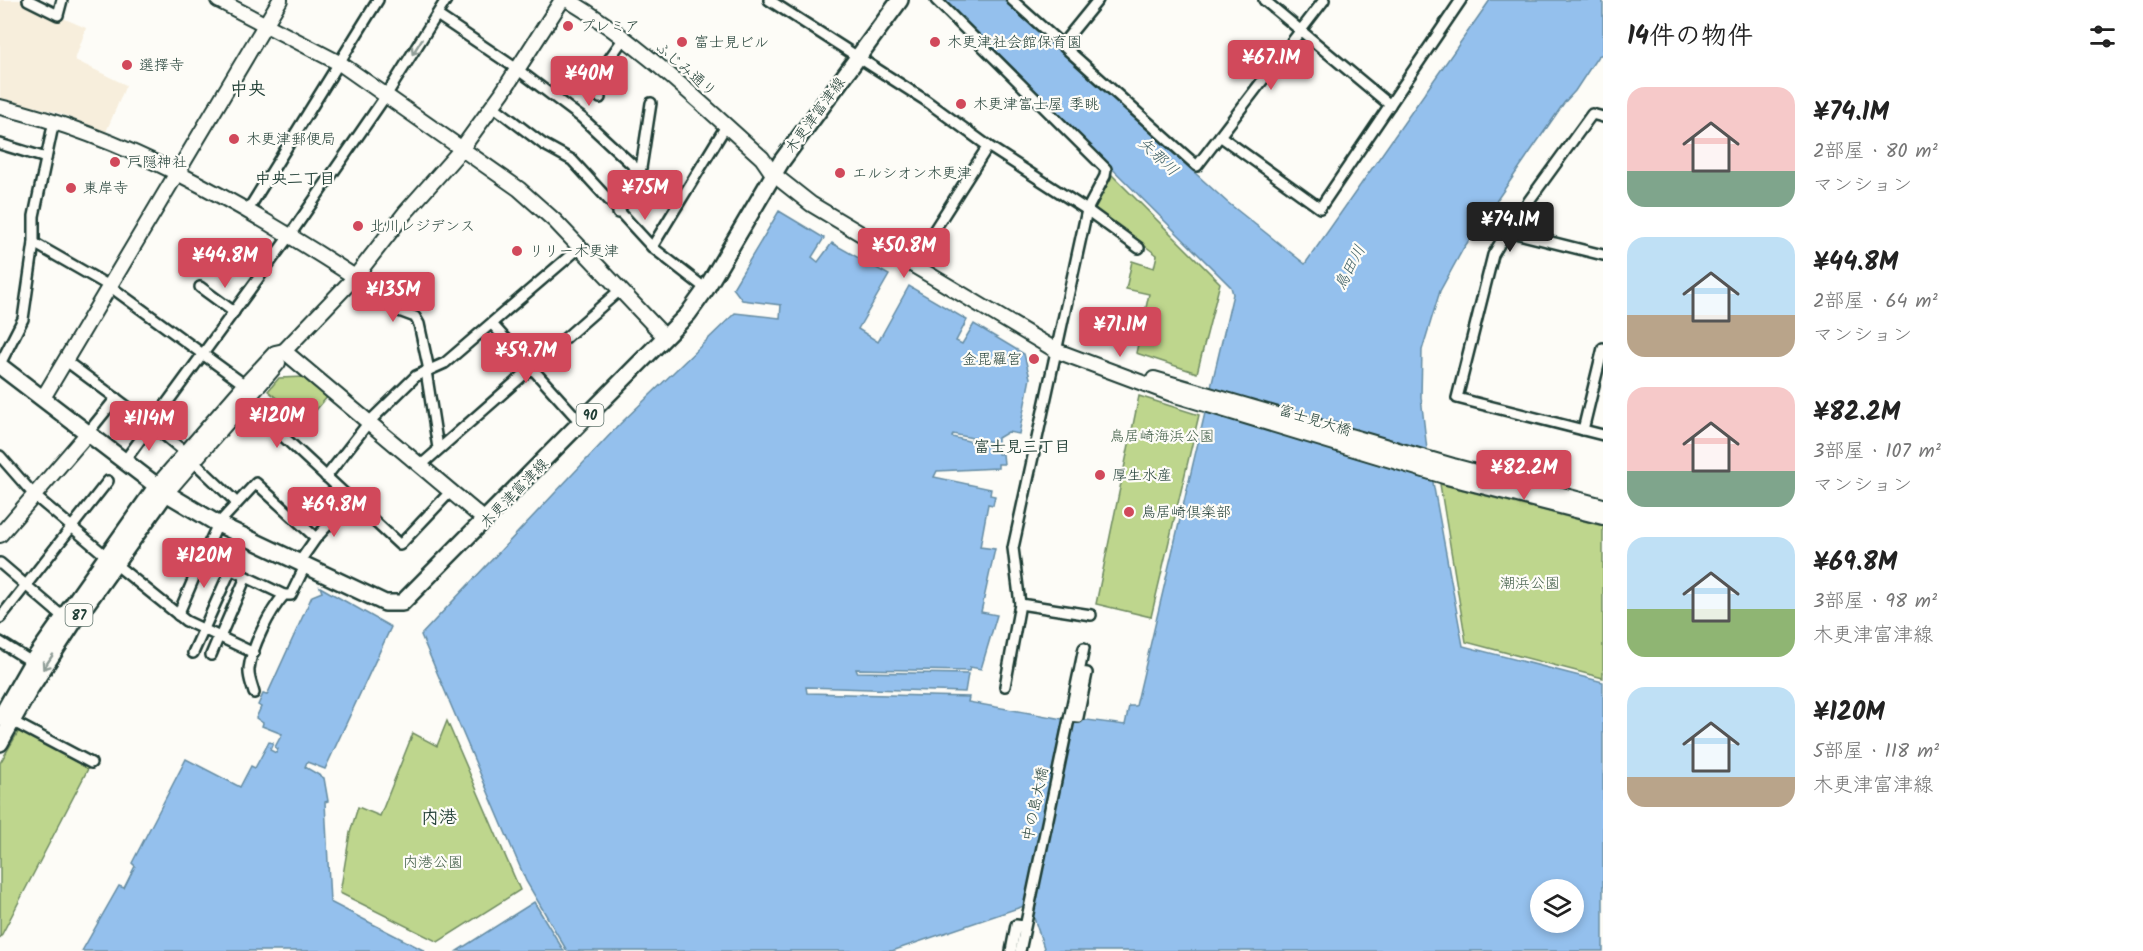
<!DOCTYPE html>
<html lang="ja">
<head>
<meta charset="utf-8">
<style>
	:root { --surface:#fff; --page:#f6f6f6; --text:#222; --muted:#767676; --accent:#d1495b }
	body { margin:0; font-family:Kalam,"Klee One",sans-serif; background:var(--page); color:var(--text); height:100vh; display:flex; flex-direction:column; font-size:22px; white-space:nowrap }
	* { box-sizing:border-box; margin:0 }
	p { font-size:20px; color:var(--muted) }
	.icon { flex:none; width:33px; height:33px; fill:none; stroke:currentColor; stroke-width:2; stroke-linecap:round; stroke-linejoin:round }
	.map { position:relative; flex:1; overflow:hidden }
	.sheet { display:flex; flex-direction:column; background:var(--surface); width:540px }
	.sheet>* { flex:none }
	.fabs { position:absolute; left:1530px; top:879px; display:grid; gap:12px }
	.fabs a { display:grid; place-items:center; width:54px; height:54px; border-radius:50%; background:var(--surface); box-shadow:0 3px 9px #0003; font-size:30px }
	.price { position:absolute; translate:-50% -51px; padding:0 14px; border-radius:6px; background:var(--accent); color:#fff; font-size:20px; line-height:39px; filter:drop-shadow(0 2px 3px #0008) }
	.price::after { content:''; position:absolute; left:50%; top:36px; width:18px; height:14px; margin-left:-9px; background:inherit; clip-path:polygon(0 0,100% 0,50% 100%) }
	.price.selected { background:#222; color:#fff }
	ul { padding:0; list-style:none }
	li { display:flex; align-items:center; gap:18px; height:150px; padding:0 24px }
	li span { display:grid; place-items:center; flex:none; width:168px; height:120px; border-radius:18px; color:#555 }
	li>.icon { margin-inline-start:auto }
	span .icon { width:72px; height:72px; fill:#fffc; stroke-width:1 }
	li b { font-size:26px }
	h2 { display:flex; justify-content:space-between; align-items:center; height:72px; padding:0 24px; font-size:26px }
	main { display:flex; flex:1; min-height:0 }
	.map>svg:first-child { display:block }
	.built { fill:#f7eedc }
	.green { fill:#bed68d; stroke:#6e8a60; stroke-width:1.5 }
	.water { fill:#94c0ed; stroke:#658ca3; stroke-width:1.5; fill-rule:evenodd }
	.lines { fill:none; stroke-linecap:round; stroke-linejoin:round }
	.street-casing { stroke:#1f3d34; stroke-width:14 }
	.secondary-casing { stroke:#1f3d34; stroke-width:18 }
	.primary-casing { stroke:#1f3d34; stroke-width:20 }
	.street { stroke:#fdfcf7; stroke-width:9 }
	.secondary { stroke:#fdfcf7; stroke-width:14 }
	.primary { stroke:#fdfcf7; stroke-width:15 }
	.oneway { stroke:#8e9c96 }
	.poi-dot { fill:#d1495b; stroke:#fdfcf7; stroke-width:2 }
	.labels { text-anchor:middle; stroke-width:4.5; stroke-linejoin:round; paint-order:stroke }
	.shield { fill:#fdfcf7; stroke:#62766e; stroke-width:1.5 }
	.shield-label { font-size:14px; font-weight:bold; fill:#1f3d34 }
	.poi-label { font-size:15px; fill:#1f3d34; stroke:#fdfcf7; text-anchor:start }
	.street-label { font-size:15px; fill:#1f3d34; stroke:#fdfcf7 }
	.park-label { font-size:15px; fill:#3f5c46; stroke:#fdfcf7 }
	.water-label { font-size:16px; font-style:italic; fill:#3c5e62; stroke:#fdfcf7 }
	.neighbourhood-label { font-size:16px; font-weight:bold; fill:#1f3d34; stroke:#fdfcf7 }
	.quarter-label { font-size:18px; font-weight:bold; fill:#1f3d34; stroke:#fdfcf7 }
</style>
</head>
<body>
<main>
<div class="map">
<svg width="1603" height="951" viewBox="0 0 1603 951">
	<rect width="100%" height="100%" fill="#fdfcf7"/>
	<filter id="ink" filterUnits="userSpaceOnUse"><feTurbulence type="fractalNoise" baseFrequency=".0167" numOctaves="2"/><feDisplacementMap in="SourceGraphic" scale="12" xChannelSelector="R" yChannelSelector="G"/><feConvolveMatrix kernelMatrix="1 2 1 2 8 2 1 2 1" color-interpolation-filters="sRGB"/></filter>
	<g filter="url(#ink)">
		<polygon class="built" points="0,0 21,0 86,28 75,60 126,85 106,132 56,112 0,98"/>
		<g class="green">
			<polygon points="1112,175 1220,283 1197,373 1136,353 1149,294 1126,289 1132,261 1154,268 1157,255 1094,208"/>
			<polygon points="305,377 328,396 306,422 268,391 279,378"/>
			<polygon points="1139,396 1199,415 1151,617 1096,604"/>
			<polygon points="1440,484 1603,526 1603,678 1466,642"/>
			<polygon points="447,721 520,890 438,942 340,893 350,833 358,807 380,816 413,733 437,746"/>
			<polygon points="21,727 91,763 0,938 0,763"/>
		</g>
		<g class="water">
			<path d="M 943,0 L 1004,0 L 1227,202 L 1305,264 L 1490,0 L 1603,0 L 1603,54 L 1598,56 L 1575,91 L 1564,103 L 1463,249 L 1440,291 L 1422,350 L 1421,397 L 1427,450 L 1463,646 L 1603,682 L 1603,951 L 1045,951 L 1031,909 L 1072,718 L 1125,725 L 1129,706 L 1136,706 L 1233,294 L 1231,287 ZM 1540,890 L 1574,890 L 1574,922 L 1540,922 Z"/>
			<polygon points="779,211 824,238 812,257 818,262 832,243 889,275 858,329 878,342 909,286 967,320 956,341 962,344 974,324 1024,354 1030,378 1019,434 1008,432 998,438 998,443 953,434 952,437 997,448 998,454 1003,454 1004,464 998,464 998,468 937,471 934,477 991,489 990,495 995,496 993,505 988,504 980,547 995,549 981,612 997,615 981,669 970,667 969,671 856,669 857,672 968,674 965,692 806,687 807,693 969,697 968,702 1063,719 1024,906 892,951 567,951 526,881 421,635 620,424 735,313 780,318 781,305 742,300 733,288"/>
			<polygon points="320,587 391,627 325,769 307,762 305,767 324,778 328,801 325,802 330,902 425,951 82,951 119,886 124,888 135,866 132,863 186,759 240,787 251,766 255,768 269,742 273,743 270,750 276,753 278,749 275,747 282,734 262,726 263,723 256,718 261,707 258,705 263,694 267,695 312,596 322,592"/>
			<polygon points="534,902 564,951 457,951"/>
		</g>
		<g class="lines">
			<defs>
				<g id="street">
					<polyline points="28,0 58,15 62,0"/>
					<polyline points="769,0 925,100 988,146 1087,210 1139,248"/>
					<polyline points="936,0 1106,169 1105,176 1087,210 1013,548 1020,604 1005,686"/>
					<polyline points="1012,0 1197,166 1324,0"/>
					<polyline points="1264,0 1390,105"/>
					<polyline points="437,15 517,69 582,118 639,171"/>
					<polyline points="1063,43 1098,0"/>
					<polyline points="600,98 595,79 624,38"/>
					<polyline points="493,106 543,144 572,160 652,247 706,289"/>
					<polyline points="1603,117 1592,114 1507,231 1493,255 1457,398 1603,435"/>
					<polyline points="1220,136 1320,208 1461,0"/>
					<polyline points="0,144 46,158"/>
					<polyline points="248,210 378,0"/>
					<polyline points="618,213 641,168 651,103"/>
					<polyline points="1507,231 1603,255"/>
					<polyline points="34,243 111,287 245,385"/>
					<polyline points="652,247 726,126"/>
					<polyline points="912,265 988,146"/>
					<polyline points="358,273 399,311 415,317 419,324 429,370"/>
					<polyline points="200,287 234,312"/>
					<polyline points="492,324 582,424"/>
					<polyline points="66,361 152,425 186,453"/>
					<polyline points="0,364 23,319 34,243 34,216 54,121"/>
					<polyline points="426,371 438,448"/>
					<polyline points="245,401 400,545 451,491"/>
					<polyline points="1583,430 1603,348"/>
					<polyline points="87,434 116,398"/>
					<polyline points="0,456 35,496 106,556"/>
					<polyline points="193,461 237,503"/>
					<polyline points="123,463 290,235 387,94 446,0"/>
					<polyline points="420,466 620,290"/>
					<polyline points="326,477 369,422 416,376 445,363 579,248"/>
					<polyline points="300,561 316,538 350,501"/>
					<polyline points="0,563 63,617"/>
					<polyline points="114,563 186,621 254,653"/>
					<polyline points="284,595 207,558 205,552 218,524 256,483 316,538"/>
					<polyline points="1020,604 1091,615"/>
					<polyline points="178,615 205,552"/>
					<polyline points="0,618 108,481"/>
					<polyline points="220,637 246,577"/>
					<polyline points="0,642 32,662"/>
					<polyline points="193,653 231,569"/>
					<polyline points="211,655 219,636"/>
					<path d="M 254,693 C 252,685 248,677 249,669 C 251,648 270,611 284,595 L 291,595 L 306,564"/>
					<polyline points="8,719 91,763"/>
					<polyline points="1011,951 1016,925 1024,926 1023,930"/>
					<polyline points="1020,951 1079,672 1087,673 1078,717 1070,716 1084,648"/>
				</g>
				<g id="secondary">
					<polyline points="218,0 341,64 519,189 555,221 665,337"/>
					<path d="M 568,0 C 640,43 699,102 762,158 L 773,174 L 811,204 L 1057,351 L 1172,394 L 1447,477 L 1603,517"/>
					<path d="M 0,107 C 126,136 247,207 355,277"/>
					<polyline points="1154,379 1453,466 1603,506"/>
					<polyline points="43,398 280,0"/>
					<polyline points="156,487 245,385 275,353 284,351"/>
					<polyline points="166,493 278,363"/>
					<polyline points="486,521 284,351 355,277 405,213 460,151 502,93 562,0"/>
					<polyline points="0,535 87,434"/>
				</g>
				<g id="primary">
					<polyline points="0,366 166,493 218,524 385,603 402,603 688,314 706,289 781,162 900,0"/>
					<polyline points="0,718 32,662 156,487"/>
					<polyline points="0,743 30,689 73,623 166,493"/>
				</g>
			</defs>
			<use href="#street" class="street-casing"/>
			<use href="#secondary" class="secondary-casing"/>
			<use href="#primary" class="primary-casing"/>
			<use href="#street" class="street"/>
			<use href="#secondary" class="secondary"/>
			<use href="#primary" class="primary"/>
		</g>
		<defs><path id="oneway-shaft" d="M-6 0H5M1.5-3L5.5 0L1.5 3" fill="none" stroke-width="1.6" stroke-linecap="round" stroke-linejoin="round" transform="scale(1.5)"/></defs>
		<g class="oneway">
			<use href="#oneway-shaft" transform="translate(417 47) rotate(122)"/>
			<use href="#oneway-shaft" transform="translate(48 662) rotate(124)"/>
		</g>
	</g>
	<g class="poi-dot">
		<circle cx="568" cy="26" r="6"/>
		<circle cx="682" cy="42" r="6"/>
		<circle cx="935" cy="42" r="6"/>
		<circle cx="127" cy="65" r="6"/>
		<circle cx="961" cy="104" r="6"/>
		<circle cx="234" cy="139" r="6"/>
		<circle cx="115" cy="162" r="6"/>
		<circle cx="840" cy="173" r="6"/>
		<circle cx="71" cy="188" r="6"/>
		<circle cx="358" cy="226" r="6"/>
		<circle cx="517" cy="251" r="6"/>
		<circle cx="1034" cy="359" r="6"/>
		<circle cx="1100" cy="475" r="6"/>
		<circle cx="1129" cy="512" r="6"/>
	</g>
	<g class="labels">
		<g class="shield">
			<rect x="576.5" y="404" width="27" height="22" rx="4.5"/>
			<rect x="65.5" y="604" width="27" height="22" rx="4.5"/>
		</g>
		<g class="shield-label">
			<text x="590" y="420">90</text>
			<text x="79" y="620">87</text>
		</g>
		<g class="poi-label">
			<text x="580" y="31">プレミア</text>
			<text x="694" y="47">富士見ビル</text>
			<text x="947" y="47">木更津社会館保育園</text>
			<text x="139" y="70">選擇寺</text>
			<text x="973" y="109">木更津富士屋 季眺</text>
			<text x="246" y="144">木更津郵便局</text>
			<text x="127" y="167">戸隠神社</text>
			<text x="852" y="178">エルシオン木更津</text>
			<text x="83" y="193">東岸寺</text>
			<text x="370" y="231">北川レジデンス</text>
			<text x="529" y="256">リリー木更津</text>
			<text x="1022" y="364" text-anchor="end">金毘羅宮</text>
			<text x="1112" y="480">厚生水産</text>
			<text x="1141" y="517">鳥居崎倶楽部</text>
		</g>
		<g class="street-label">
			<text transform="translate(686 69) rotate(41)" y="5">ふじみ通り</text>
			<text transform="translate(815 115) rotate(-54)" y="5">木更津富津線</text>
			<text transform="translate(1315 420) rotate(17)" y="5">富士見大橋</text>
			<text transform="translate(514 493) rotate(-46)" y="5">木更津富津線</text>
			<text transform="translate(1035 804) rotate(-78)" y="5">中の島大橋</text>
		</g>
		<g class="park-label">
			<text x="1162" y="441">鳥居崎海浜公園</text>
			<text x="1530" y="588">潮浜公園</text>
			<text x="433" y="867">内港公園</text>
		</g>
		<g class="water-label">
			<text transform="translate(1159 156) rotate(43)" y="6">矢那川</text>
			<text transform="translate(1349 267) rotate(-62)" y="6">鳥田川</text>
		</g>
		<g class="neighbourhood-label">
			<text x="295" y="184">中央二丁目</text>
			<text x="1022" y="452">富士見三丁目</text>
		</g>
		<g class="quarter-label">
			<text x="248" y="95">中央</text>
			<text x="439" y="823">内港</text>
		</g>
	</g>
</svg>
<div class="fabs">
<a><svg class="icon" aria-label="layers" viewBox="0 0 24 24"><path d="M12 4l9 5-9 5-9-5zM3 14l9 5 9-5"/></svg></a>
</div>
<b class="price" style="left:1271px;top:91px">¥67.1M</b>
<b class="price" style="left:589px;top:107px">¥40M</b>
<b class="price" style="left:645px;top:221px">¥75M</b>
<b class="price selected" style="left:1510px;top:253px">¥74.1M</b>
<b class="price" style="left:904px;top:279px">¥50.8M</b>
<b class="price" style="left:225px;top:289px">¥44.8M</b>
<b class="price" style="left:393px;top:323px">¥135M</b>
<b class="price" style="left:1120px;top:358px">¥71.1M</b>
<b class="price" style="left:526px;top:384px">¥59.7M</b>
<b class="price" style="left:277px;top:449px">¥120M</b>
<b class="price" style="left:149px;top:452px">¥114M</b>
<b class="price" style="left:1524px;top:501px">¥82.2M</b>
<b class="price" style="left:334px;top:538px">¥69.8M</b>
<b class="price" style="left:204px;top:589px">¥120M</b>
</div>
<section class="sheet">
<h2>14件の物件<svg class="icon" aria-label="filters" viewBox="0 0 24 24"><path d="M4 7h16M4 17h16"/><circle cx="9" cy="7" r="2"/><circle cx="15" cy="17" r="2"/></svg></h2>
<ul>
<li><span style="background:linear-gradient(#f6c9c9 70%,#7fa58c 0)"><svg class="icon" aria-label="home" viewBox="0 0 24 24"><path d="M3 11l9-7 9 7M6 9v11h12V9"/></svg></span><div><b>¥74.1M</b><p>2部屋 · 80 m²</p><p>マンション</p></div></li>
<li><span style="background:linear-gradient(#bfe0f5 65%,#b9a48a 0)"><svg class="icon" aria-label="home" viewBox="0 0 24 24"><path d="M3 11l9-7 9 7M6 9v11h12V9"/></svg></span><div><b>¥44.8M</b><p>2部屋 · 64 m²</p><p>マンション</p></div></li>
<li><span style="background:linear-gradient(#f6c9c9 70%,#7fa58c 0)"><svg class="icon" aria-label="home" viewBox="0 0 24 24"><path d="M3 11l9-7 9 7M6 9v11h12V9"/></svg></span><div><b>¥82.2M</b><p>3部屋 · 107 m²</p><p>マンション</p></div></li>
<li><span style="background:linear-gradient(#bfe0f5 60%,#8fb573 0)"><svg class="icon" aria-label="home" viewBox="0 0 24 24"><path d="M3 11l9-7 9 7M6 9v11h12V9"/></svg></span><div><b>¥69.8M</b><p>3部屋 · 98 m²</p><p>木更津富津線</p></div></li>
<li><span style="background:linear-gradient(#bfe0f5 75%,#b9a48a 0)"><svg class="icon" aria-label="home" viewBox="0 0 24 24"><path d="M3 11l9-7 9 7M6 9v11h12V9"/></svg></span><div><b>¥120M</b><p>5部屋 · 118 m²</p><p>木更津富津線</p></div></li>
</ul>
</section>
</main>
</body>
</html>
